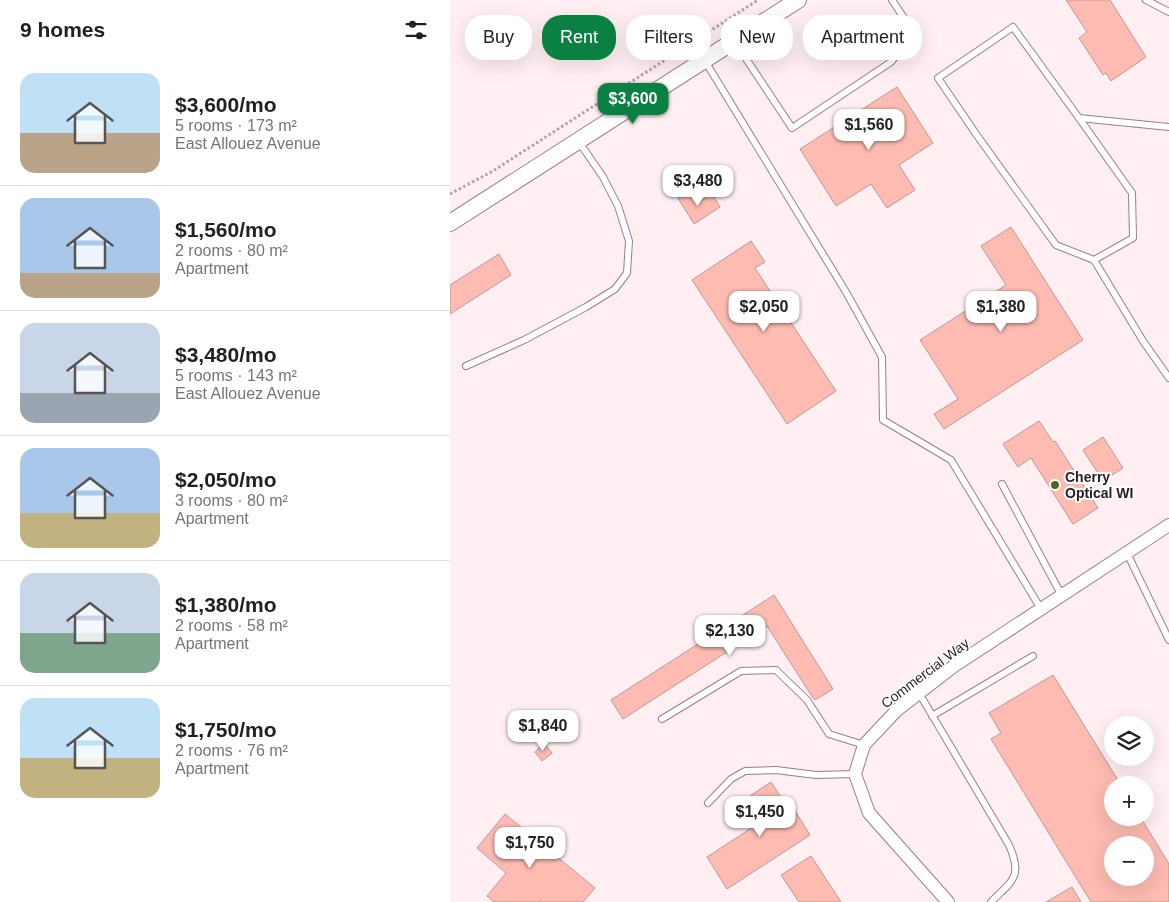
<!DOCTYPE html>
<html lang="en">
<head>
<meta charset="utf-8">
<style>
	:root { --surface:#fff; --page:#f6f6f6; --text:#202124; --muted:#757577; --line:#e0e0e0; --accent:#0b8043 }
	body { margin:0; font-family:Arial,sans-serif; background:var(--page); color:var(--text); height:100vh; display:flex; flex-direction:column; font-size:19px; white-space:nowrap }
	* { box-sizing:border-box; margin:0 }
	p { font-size:16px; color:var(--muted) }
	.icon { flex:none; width:28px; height:28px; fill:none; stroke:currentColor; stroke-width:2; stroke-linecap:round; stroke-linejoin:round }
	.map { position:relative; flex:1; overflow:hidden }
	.drawer { display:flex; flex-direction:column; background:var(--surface); width:450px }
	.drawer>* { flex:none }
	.guide { position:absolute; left:15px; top:15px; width:475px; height:45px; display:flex; gap:10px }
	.buttons { position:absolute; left:654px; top:716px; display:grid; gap:10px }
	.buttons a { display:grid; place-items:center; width:50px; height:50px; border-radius:50%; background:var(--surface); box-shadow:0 5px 20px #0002; font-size:25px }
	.price { position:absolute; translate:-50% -42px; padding:0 11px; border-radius:10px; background:#fff; color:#222; font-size:16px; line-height:32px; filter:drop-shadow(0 1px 2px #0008) }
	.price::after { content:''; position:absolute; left:50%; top:30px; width:15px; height:11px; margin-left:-8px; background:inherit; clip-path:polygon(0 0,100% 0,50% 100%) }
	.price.active { background:var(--accent); color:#fff }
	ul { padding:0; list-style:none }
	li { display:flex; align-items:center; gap:15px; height:125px; padding:0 20px }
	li+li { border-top:1px solid var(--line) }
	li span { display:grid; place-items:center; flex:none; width:140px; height:100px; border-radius:15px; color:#555 }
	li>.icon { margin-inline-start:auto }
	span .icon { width:60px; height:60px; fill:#fffc; stroke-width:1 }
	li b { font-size:21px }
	h2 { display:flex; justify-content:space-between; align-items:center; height:60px; padding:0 20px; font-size:21px }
	.tag { padding:0 18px; border-radius:20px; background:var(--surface); box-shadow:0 5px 20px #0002; font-size:18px; line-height:45px }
	.tag.active { background:var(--accent); color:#fff }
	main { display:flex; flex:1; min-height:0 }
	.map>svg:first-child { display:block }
	.building { fill:#fdbbb1; stroke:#bc9993; fill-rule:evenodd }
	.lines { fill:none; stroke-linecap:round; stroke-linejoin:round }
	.service-casing { stroke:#9e7c83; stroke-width:8 }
	.minor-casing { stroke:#9e7c83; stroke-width:14 }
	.tertiary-casing { stroke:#9e7c83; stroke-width:18 }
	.path { stroke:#b2a3a6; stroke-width:3; stroke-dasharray:2.5 2.5; stroke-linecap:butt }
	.service { stroke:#fff; stroke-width:6 }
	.minor { stroke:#fff; stroke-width:12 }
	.tertiary { stroke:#fff; stroke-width:16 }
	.poi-dot { fill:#526817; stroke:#fff; stroke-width:2 }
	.labels { text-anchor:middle; stroke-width:4; stroke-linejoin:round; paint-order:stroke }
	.poi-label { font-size:14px; font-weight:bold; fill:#291c1f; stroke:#fff; text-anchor:start }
	.street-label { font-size:14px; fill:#291c1f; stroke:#fff }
</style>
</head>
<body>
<main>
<section class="drawer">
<h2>9 homes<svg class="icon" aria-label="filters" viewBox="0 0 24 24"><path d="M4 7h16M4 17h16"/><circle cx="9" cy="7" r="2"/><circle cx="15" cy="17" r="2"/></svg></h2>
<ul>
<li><span style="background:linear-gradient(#bfe0f5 60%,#b9a48a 0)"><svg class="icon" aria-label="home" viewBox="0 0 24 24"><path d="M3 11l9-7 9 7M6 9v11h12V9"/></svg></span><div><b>$3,600/mo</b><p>5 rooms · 173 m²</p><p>East Allouez Avenue</p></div></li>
<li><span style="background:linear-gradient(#a9c7e8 75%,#b9a48a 0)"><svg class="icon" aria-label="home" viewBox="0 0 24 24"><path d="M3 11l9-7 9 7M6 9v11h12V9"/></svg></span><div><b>$1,560/mo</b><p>2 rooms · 80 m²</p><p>Apartment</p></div></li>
<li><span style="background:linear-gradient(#c9d6e8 70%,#9aa5b1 0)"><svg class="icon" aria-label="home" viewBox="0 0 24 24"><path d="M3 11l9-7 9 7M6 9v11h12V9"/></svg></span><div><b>$3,480/mo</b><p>5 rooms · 143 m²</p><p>East Allouez Avenue</p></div></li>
<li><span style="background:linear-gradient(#a9c7e8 65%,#c2b280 0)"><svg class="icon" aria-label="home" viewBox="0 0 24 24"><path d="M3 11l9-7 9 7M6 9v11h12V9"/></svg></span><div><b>$2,050/mo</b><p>3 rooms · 80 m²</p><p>Apartment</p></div></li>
<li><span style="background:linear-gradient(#c9d6e8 60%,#7fa58c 0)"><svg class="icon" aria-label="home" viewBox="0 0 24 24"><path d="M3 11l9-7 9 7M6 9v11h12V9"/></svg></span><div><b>$1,380/mo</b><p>2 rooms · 58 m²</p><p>Apartment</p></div></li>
<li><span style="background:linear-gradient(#bfe0f5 60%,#c2b280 0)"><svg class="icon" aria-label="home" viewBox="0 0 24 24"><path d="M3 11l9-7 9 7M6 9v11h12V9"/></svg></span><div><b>$1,750/mo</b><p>2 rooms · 76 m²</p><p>Apartment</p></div></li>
</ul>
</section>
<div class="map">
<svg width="719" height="902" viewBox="0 0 719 902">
	<rect width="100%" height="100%" fill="#ffeff2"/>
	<g class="building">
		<polygon points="616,0 660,0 696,57 661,81 656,73 653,75 629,38 637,32"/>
		<polygon points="447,87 483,143 449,165 465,190 437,208 421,184 386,206 350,149"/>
		<polygon points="239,191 247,203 262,194 270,207 244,224 228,198"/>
		<polygon points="561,227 633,340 494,429 484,414 508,399 470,340 556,285 531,246"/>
		<polygon points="301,241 315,262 305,268 386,391 337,424 242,280"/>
		<polygon points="49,254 61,275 0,314 0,285"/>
		<polygon points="589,421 603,442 605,441 648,508 623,524 581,458 568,467 553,444"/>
		<polygon points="653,437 673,468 653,481 633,450"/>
		<polygon points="324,595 383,689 365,700 363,698 317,626 173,719 161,700"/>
		<path d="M 603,675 L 671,785 L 662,785 L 662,818 L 691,818 L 719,864 L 719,902 L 641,902 L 541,739 L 551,733 L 539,713 ZM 662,845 L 695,845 L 695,878 L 662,878 Z"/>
		<polygon points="94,743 102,753 92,761 85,752"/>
		<polygon points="321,782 336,805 340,803 360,835 277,889 257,857 309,823 294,800"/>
		<polygon points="55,814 145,888 133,902 93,902 91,900 90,902 44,902 37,896 56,873 27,848"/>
		<polygon points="361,856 367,865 391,902 349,902 331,875"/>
		<polygon points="622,887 631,902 596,902"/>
	</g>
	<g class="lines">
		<defs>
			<g id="service">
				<polyline points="696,0 719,12"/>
				<polyline points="285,42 342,128 441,62 464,33 442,0"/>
				<polyline points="255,61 396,292 432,357 433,420 501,460 591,609"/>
				<polyline points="629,118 682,193 683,238 644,260"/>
				<polyline points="719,127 629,118 563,27 488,78 526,134 606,245 644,260 693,341 719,378"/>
				<polyline points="16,366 74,340 136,307 165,289 177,273 179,241 168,206 153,177 129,142"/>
				<polyline points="552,484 612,596"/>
				<polyline points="677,553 719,640"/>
				<path d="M 469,693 L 559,845 C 573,877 563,880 541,902"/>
				<polyline points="482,716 583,656"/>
				<polyline points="212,719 291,671 326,670 357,700 379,734 414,745"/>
				<polyline points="258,803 281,779 295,771 326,770 366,775 405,774"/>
			</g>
			<polyline id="minor" points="498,902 419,813 405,774 414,745 447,710 504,666 719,525"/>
			<polyline id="tertiary" points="0,223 348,0"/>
		</defs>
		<use href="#service" class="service-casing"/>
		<use href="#minor" class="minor-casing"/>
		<use href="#tertiary" class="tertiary-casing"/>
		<polyline class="path" points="0,194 43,171 308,0"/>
		<use href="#service" class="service"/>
		<use href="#minor" class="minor"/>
		<use href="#tertiary" class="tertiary"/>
	</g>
	<circle class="poi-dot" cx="605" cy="485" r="5"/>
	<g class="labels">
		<g class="poi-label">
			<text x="615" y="482">Cherry<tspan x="615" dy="16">Optical WI</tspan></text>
		</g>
		<g class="street-label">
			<text transform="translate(475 673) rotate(-37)" y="5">Commercial Way</text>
		</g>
	</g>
</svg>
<div class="buttons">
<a><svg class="icon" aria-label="layers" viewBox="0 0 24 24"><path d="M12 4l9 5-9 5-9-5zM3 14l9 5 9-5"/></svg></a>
<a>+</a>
<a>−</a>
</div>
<b class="price active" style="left:183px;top:125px">$3,600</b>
<b class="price" style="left:419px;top:151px">$1,560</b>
<b class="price" style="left:248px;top:207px">$3,480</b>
<b class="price" style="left:314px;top:333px">$2,050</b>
<b class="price" style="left:551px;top:333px">$1,380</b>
<b class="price" style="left:280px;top:657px">$2,130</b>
<b class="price" style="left:93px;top:752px">$1,840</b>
<b class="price" style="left:310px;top:838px">$1,450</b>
<b class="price" style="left:80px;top:869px">$1,750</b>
<div class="guide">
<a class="tag">Buy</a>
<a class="tag active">Rent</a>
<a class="tag">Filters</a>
<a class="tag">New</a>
<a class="tag">Apartment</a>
</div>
</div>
</main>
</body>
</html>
